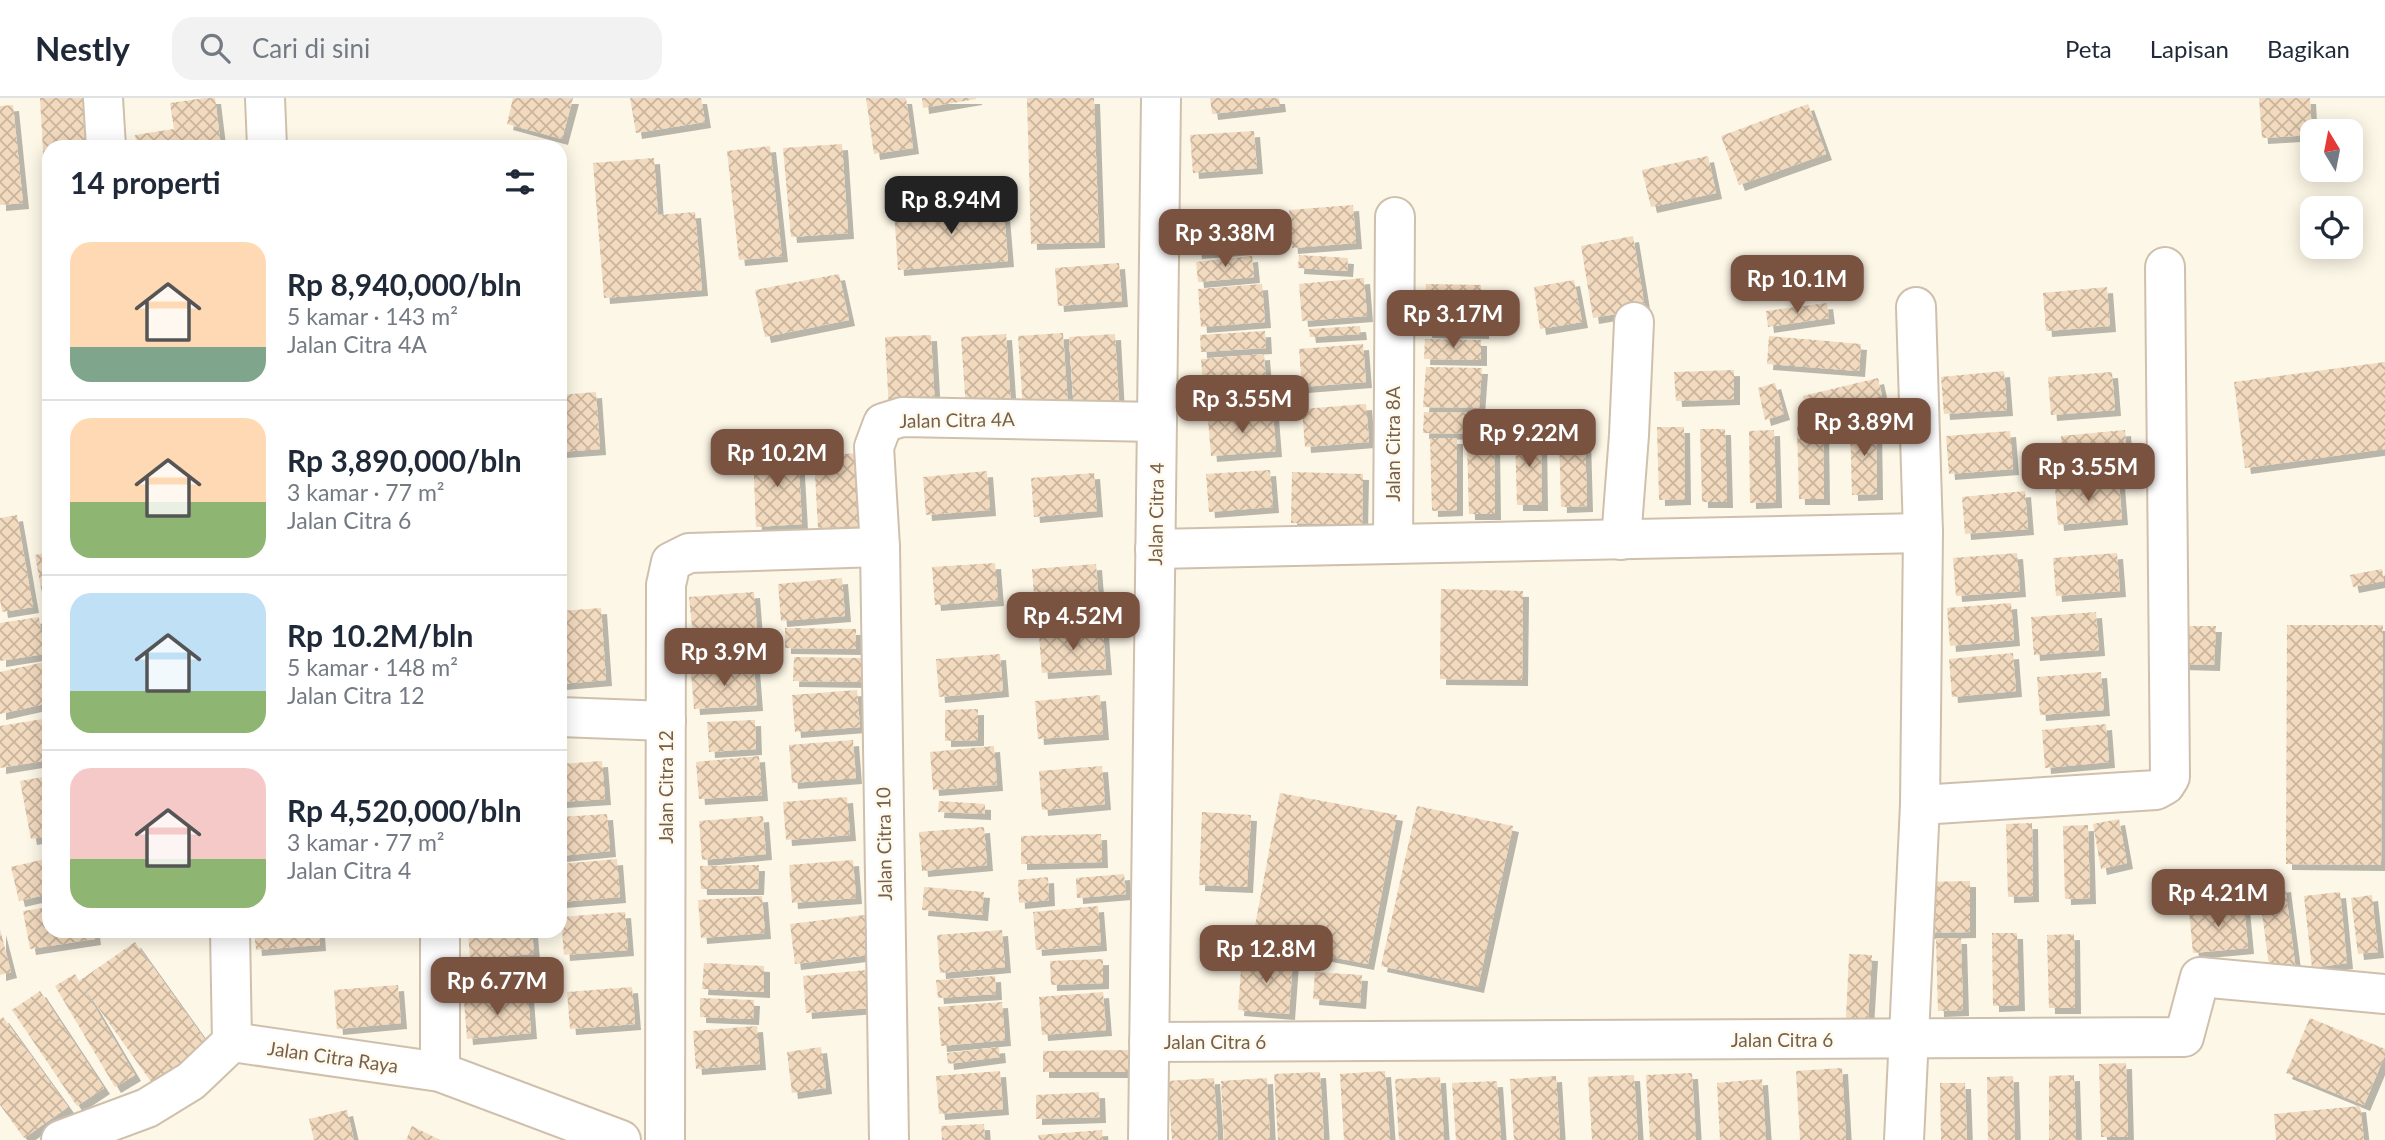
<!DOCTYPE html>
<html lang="id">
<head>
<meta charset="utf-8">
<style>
	:root { --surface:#fff; --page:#f2f2f3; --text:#1f2937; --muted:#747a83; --line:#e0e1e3; --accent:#795240 }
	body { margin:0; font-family:Lato,sans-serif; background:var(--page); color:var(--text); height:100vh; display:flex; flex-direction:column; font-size:26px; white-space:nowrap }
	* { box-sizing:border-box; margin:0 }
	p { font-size:23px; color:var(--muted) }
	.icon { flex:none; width:38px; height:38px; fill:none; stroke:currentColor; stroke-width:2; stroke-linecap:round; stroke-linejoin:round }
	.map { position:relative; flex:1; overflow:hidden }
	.drawer { position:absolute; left:42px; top:42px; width:525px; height:798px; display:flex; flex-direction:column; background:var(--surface); border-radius:21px; box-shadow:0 4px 18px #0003 }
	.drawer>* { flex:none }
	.needle { width:46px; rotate:350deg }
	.buttons { position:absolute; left:2300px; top:21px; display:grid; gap:14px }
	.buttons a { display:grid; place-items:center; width:63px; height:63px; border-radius:14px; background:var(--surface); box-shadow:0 4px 18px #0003; font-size:35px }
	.price { position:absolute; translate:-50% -60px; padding:0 16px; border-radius:14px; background:var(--accent); color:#fff; font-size:23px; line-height:46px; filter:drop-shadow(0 2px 4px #0008) }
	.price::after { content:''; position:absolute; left:50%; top:42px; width:21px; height:16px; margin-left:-10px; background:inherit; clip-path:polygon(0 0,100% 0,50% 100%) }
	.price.active { background:#222; color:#fff }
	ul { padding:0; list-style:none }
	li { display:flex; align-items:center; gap:21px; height:175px; padding:0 28px }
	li+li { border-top:2px solid var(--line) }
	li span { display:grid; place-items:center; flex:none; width:196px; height:140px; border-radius:21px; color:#555 }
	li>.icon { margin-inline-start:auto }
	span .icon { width:84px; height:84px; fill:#fffc; stroke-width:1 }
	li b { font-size:30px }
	h2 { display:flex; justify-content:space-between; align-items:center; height:84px; padding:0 28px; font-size:30px }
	header { display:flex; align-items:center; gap:42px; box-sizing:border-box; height:98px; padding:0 35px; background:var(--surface); border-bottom:2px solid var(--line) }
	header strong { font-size:33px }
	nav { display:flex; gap:38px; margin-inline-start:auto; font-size:24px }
	.search { width:490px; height:63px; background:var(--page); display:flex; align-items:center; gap:18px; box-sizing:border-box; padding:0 24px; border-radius:21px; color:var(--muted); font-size:26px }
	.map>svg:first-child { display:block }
	.building { fill:url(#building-cross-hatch); filter:url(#shadow) }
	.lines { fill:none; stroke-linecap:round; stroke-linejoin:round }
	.street-casing { stroke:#cfc0ad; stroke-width:42 }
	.street { stroke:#fff; stroke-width:38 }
	.labels { text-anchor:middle; stroke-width:5; stroke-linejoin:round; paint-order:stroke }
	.street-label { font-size:19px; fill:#77604b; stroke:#fffaee }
</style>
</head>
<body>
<header>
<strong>Nestly</strong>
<div class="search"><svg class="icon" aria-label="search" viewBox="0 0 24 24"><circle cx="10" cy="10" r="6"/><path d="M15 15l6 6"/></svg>Cari di sini</div>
<nav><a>Peta</a><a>Lapisan</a><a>Bagikan</a></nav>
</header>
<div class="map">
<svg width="2385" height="1042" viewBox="0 0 2385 1042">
	<defs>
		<pattern id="building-cross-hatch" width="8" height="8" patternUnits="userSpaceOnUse" patternTransform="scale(1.75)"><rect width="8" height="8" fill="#f2dabf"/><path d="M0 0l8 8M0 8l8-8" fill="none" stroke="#c9b49d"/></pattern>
		<filter id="shadow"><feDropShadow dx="6" dy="6" stdDeviation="0" flood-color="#0004"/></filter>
	</defs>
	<rect width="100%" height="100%" fill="#fdf7e7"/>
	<g class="building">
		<polygon points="40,0 90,0 93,49 49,49 49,89 45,89"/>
		<polygon points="205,0 215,0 221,49 137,49 135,37 174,31 170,5"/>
		<polygon points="513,0 573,0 562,41 507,26"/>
		<polygon points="630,0 701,0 705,24 636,35"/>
		<polygon points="866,0 906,0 913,50 874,56"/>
		<polygon points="922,0 976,0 976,1 923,10"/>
		<polygon points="1027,0 1094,0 1099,144 1031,146"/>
		<polygon points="1210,0 1279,0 1280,8 1212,16"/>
		<polygon points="2259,0 2310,0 2312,37 2262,40"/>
		<polygon points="1808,6 1826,56 1739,87 1721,38"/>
		<polygon points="13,7 23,105 0,107 0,8"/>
		<polygon points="1254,33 1257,70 1193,75 1190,37"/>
		<polygon points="842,46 848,135 791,139 783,50"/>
		<polygon points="770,48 782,158 739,162 727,53"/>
		<polygon points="1708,58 1716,95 1651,109 1642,72"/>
		<polygon points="654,60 658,117 695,114 702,192 604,200 593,65"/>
		<polygon points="1003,103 1008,163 898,172 894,112"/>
		<polygon points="1353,107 1356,145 1292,150 1289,112"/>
		<polygon points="1256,112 1259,150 1196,155 1193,117"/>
		<polygon points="49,122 49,146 48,146 44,123"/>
		<polygon points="1633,138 1645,211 1593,220 1581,148"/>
		<polygon points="1299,157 1348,160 1347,173 1298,170"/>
		<polygon points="1252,158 1254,179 1198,184 1196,164"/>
		<polygon points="1119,165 1122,203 1058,208 1055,170"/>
		<polygon points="839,176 849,222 765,239 755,192"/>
		<polygon points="1364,180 1367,218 1302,223 1299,186"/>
		<polygon points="1574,182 1582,224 1540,231 1534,189"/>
		<polygon points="1262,186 1265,224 1201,229 1198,191"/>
		<polygon points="1426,186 1481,187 1481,207 1425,206"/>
		<polygon points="2107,189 2110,228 2046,233 2043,195"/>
		<polygon points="1827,205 1829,220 1768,229 1766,213"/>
		<polygon points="1427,214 1483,215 1483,235 1426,234"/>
		<polygon points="1360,228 1361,236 1310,239 1309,231"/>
		<polygon points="1265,233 1266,250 1201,254 1200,237"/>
		<polygon points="1063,235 1068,308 1023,311 1018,238"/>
		<polygon points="1006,236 1011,308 966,311 961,239"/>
		<polygon points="1115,236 1119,308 1074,312 1069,239"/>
		<polygon points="931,237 935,310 889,312 885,239"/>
		<polygon points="1769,238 1861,246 1859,273 1767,266"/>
		<polygon points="1425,241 1481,242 1481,262 1424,261"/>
		<polygon points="1363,246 1366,284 1302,289 1299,251"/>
		<polygon points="1264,256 1267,294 1204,299 1201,261"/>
		<polygon points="2385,264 2385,351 2245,370 2234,284"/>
		<polygon points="1426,269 1482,270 1479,310 1423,309"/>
		<polygon points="1734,272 1734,301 1676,303 1674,274"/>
		<polygon points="2004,273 2007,312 1944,316 1941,279"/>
		<polygon points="2112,274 2115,312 2051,317 2048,279"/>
		<polygon points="1878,280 1882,298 1807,316 1803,298"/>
		<polygon points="1775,285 1784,316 1765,322 1758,290"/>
		<polygon points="596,294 600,351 560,354 560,297"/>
		<polygon points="1366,306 1369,344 1305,349 1302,311"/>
		<polygon points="1424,314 1480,315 1479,336 1423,335"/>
		<polygon points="1273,315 1276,353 1211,358 1208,321"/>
		<polygon points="1850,324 1876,324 1877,396 1852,397"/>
		<polygon points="1657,329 1684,329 1685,401 1659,402"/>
		<polygon points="1797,329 1823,329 1824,401 1799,401"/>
		<polygon points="1700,331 1725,331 1727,404 1702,404"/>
		<polygon points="1774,332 1776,404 1750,405 1749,333"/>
		<polygon points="2125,332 2128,370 2064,375 2061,338"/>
		<polygon points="2010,333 2013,371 1949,376 1946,338"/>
		<polygon points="1515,335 1541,335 1542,407 1517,407"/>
		<polygon points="1585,336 1587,408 1561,409 1559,337"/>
		<polygon points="1430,340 1457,340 1457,412 1432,413"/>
		<polygon points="1467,343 1494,343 1495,416 1469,416"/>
		<polygon points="798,354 802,426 756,429 753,356"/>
		<polygon points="859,355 863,428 818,430 814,358"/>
		<polygon points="1270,372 1273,409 1209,414 1206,376"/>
		<polygon points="987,373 990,412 926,417 923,379"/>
		<polygon points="1292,374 1363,376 1362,427 1291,425"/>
		<polygon points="1094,375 1097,413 1034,419 1031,380"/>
		<polygon points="2119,384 2122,421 2058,427 2055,390"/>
		<polygon points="2025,393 2028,431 1965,436 1962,399"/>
		<polygon points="17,417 33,509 2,514 0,501 0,420"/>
		<polygon points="49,454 49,506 44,507 35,457"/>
		<polygon points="2017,455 2020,493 1956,498 1953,460"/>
		<polygon points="2117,455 2120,493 2056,498 2053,460"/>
		<polygon points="995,465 998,502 935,507 932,469"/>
		<polygon points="1096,466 1099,504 1035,509 1032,471"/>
		<polygon points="2382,471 2384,483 2353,489 2350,477"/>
		<polygon points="842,480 845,518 781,523 778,486"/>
		<polygon points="1441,491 1523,493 1522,582 1440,581"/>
		<polygon points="754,494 757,532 693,538 689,499"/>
		<polygon points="2011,505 2014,542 1950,548 1947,510"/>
		<polygon points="601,510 606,582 560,586 560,513"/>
		<polygon points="2096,514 2099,552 2034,557 2031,519"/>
		<polygon points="39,519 44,556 0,563 0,525"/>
		<polygon points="2287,527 2383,527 2381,767 2286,766"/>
		<polygon points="2178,528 2216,528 2214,567 2177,566"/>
		<polygon points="785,530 856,531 856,551 785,550"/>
		<polygon points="1103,533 1106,571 1042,575 1039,538"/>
		<polygon points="753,541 754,561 688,562 688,542"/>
		<polygon points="2013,555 2016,593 1952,599 1949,561"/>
		<polygon points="1000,556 1003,593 939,599 936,561"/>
		<polygon points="794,559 861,560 862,584 793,583"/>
		<polygon points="49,563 49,605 0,616 0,574"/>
		<polygon points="754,568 757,607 694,611 691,574"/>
		<polygon points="2101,574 2104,612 2040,617 2037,579"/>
		<polygon points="857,592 860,629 795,634 792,597"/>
		<polygon points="1100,597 1103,636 1038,641 1035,603"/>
		<polygon points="978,611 978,642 945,643 945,612"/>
		<polygon points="49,620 49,662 0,670 0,628"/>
		<polygon points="755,622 756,651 709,654 707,624"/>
		<polygon points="2106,626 2109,664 2045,670 2042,632"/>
		<polygon points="853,642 856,680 792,685 789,647"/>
		<polygon points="994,648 997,687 933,692 930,654"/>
		<polygon points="759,658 762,697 699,701 696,664"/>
		<polygon points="602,663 605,701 560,704 560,666"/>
		<polygon points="1102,668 1105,706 1042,712 1039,673"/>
		<polygon points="49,678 49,738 31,741 20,683"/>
		<polygon points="1280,695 1397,717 1368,866 1252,844"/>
		<polygon points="847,699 850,737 786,742 783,704"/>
		<polygon points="939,703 985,706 985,716 938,714"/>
		<polygon points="1417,708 1513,728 1478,889 1381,868"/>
		<polygon points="1202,714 1251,717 1247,789 1199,787"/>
		<polygon points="607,716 610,753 560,758 560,719"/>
		<polygon points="763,718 766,756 702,762 699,723"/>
		<polygon points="2119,721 2127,765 2101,771 2093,726"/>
		<polygon points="2032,725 2033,798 2008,799 2006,726"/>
		<polygon points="2088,727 2090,800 2065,801 2063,728"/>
		<polygon points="984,729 987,767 922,773 919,734"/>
		<polygon points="1101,736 1102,764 1021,766 1021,738"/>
		<polygon points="49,760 49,796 19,803 11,769"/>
		<polygon points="617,761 620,799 560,804 560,766"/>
		<polygon points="853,762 856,800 792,805 789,767"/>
		<polygon points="759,767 758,791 701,791 700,768"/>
		<polygon points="1124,776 1126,796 1077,800 1076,780"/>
		<polygon points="1048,779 1049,802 1019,805 1018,782"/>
		<polygon points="1970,783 1970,834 1925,835 1924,784"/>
		<polygon points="2285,788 2296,873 2270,875 2259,792"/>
		<polygon points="924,789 984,794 982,817 922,812"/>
		<polygon points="2340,794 2347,865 2312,870 2304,798"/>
		<polygon points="2372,797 2378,854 2358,856 2351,800"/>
		<polygon points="762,798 765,835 701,840 698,802"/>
		<polygon points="2244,807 2248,850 2193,855 2189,812"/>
		<polygon points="1098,808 1101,847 1036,852 1033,814"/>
		<polygon points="49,809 49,833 94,833 95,841 30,851 23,813"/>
		<polygon points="625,814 628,852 564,857 561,819"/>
		<polygon points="865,817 869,857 795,866 790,826"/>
		<polygon points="0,831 11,874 0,877"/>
		<polygon points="1002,832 1005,869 940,875 937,837"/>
		<polygon points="254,833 319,833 320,847 256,852"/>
		<polygon points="468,833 532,833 534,856 470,861"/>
		<polygon points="1992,835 2017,835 2019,907 1993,908"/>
		<polygon points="2074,836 2075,910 2049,910 2047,837"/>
		<polygon points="1936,840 1961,840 1963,912 1938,913"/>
		<polygon points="135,844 208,946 152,985 82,887 135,977 115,989 55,888 75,876 79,883"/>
		<polygon points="1849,856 1872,857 1868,923 1846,921"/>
		<polygon points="1242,858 1293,861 1289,916 1238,912"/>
		<polygon points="1103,861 1103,885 1051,887 1050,863"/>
		<polygon points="704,865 764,868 764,894 702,891"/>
		<polygon points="867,872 870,910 806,915 803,878"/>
		<polygon points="1315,874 1362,877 1360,905 1313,901"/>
		<polygon points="995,878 996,896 938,900 936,882"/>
		<polygon points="398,887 401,925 337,931 334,892"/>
		<polygon points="632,889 635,926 570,931 567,894"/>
		<polygon points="40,893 104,990 77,1008 12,912"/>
		<polygon points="1103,894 1106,932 1042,937 1039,899"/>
		<polygon points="528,897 531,935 467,941 464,902"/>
		<polygon points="700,900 754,902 753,921 700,919"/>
		<polygon points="1002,904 1005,942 941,948 938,909"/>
		<polygon points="3,919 68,1009 24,1040 0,1007 0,921"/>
		<polygon points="2310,920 2385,951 2385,957 2364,1007 2286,975"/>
		<polygon points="757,928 760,966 696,971 693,933"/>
		<polygon points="821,949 826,990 792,995 787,954"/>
		<polygon points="999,949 1000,959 948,966 947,955"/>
		<polygon points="1130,952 1131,974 1043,974 1043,953"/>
		<polygon points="2126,965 2128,1039 2101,1039 2099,966"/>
		<polygon points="1842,970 1846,1042 1800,1042 1796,973"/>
		<polygon points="1000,973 1003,1011 939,1016 936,978"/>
		<polygon points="1385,973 1390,1042 1344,1042 1340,976"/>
		<polygon points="1320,974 1324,1042 1278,1042 1274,976"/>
		<polygon points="1692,975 1696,1042 1650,1042 1646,977"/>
		<polygon points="1634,977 1638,1042 1592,1042 1588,979"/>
		<polygon points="2074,977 2076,1042 2049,1042 2049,978"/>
		<polygon points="1556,978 1560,1042 1514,1042 1510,981"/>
		<polygon points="2013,978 2015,1042 1988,1042 1987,979"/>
		<polygon points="1440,979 1444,1042 1399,1042 1395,981"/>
		<polygon points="1214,980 1218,1042 1172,1042 1168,983"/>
		<polygon points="1267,980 1270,1042 1224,1042 1221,983"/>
		<polygon points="1762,981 1766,1042 1720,1042 1717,985"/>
		<polygon points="1497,983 1501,1042 1456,1042 1452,985"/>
		<polygon points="1940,985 1965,985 1967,1042 1941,1042"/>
		<polygon points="1099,994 1100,1019 1036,1021 1036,997"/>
		<polygon points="2360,1008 2364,1042 2276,1042 2274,1016"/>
		<polygon points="347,1012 354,1042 314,1042 309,1021"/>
		<polygon points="984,1026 985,1042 942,1042 941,1028"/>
		<polygon points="412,1028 440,1042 406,1042"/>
		<polygon points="1102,1032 1103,1042 1039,1042 1038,1037"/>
	</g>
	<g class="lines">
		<defs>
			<g id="street">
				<polyline points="103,0 106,49"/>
				<polyline points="265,0 267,49"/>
				<polyline points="1621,442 1629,337 1634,224"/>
				<polyline points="1393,446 1395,119"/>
				<polyline points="1155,451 1923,435"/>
				<polyline points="560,619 666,623"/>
				<polyline points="1920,707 2156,692 2165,687 2170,679 2165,169"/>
				<polyline points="230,833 232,944"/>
				<polyline points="440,833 440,974"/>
				<polyline points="1149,944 2184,939 2200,879 2385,896"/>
				<polyline points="61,1042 147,1010 191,983 232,944 440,974 621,1042"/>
				<polyline points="665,1042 666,487 671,464 689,455 880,449"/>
				<polyline points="889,1042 880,449 874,349 883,325 902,319 1157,324"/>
				<polyline points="1148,1042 1161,0"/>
				<polyline points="1904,1042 1920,707 1923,435 1916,209"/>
			</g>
		</defs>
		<use href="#street" class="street-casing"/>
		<use href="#street" class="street"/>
	</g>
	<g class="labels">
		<g class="street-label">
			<text transform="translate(957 322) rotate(-1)" y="7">Jalan Citra 4A</text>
			<text transform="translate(1393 346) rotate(-90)" y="7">Jalan Citra 8A</text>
			<text transform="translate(1156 416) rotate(-89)" y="7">Jalan Citra 4</text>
			<text transform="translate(666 689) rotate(-90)" y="7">Jalan Citra 12</text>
			<text transform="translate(884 746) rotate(-91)" y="7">Jalan Citra 10</text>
			<text x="1782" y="949">Jalan Citra 6</text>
			<text x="1215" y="951">Jalan Citra 6</text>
			<text transform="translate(333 959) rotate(8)" y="7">Jalan Citra Raya</text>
		</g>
	</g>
</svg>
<div class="buttons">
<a><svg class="needle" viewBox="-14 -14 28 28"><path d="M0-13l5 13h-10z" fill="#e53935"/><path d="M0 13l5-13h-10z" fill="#747a83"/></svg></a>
<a><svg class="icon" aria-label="locate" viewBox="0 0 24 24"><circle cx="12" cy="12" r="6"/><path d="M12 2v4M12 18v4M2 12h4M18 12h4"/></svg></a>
</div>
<b class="price active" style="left:951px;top:138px">Rp 8.94M</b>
<b class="price" style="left:1225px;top:171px">Rp 3.38M</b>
<b class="price" style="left:1797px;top:217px">Rp 10.1M</b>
<b class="price" style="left:1453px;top:252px">Rp 3.17M</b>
<b class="price" style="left:1242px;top:337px">Rp 3.55M</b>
<b class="price" style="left:1864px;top:360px">Rp 3.89M</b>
<b class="price" style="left:1529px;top:371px">Rp 9.22M</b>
<b class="price" style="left:777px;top:391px">Rp 10.2M</b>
<b class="price" style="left:2088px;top:405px">Rp 3.55M</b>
<b class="price" style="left:1073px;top:554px">Rp 4.52M</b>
<b class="price" style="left:724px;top:590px">Rp 3.9M</b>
<b class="price" style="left:2218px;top:831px">Rp 4.21M</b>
<b class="price" style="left:1266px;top:887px">Rp 12.8M</b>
<b class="price" style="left:497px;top:919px">Rp 6.77M</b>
<section class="drawer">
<h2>14 properti<svg class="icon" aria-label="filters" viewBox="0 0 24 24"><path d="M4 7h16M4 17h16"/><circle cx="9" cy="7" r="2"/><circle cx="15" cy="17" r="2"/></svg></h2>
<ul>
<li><span style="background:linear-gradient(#ffd9b3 75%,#7fa58c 0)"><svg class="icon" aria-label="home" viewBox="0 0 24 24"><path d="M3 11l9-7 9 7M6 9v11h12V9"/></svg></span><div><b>Rp 8,940,000/bln</b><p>5 kamar · 143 m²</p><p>Jalan Citra 4A</p></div></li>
<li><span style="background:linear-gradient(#ffd9b3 60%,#8fb573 0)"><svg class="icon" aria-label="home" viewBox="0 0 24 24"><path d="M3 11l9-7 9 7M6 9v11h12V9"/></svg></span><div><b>Rp 3,890,000/bln</b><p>3 kamar · 77 m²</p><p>Jalan Citra 6</p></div></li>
<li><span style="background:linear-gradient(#bfe0f5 70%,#8fb573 0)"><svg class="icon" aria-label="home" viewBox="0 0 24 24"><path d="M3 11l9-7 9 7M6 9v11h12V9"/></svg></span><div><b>Rp 10.2M/bln</b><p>5 kamar · 148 m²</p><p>Jalan Citra 12</p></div></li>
<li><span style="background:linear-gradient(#f6c9c9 65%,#8fb573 0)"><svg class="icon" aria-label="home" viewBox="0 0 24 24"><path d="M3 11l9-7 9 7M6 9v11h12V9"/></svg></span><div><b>Rp 4,520,000/bln</b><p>3 kamar · 77 m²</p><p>Jalan Citra 4</p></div></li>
</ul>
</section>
</div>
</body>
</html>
